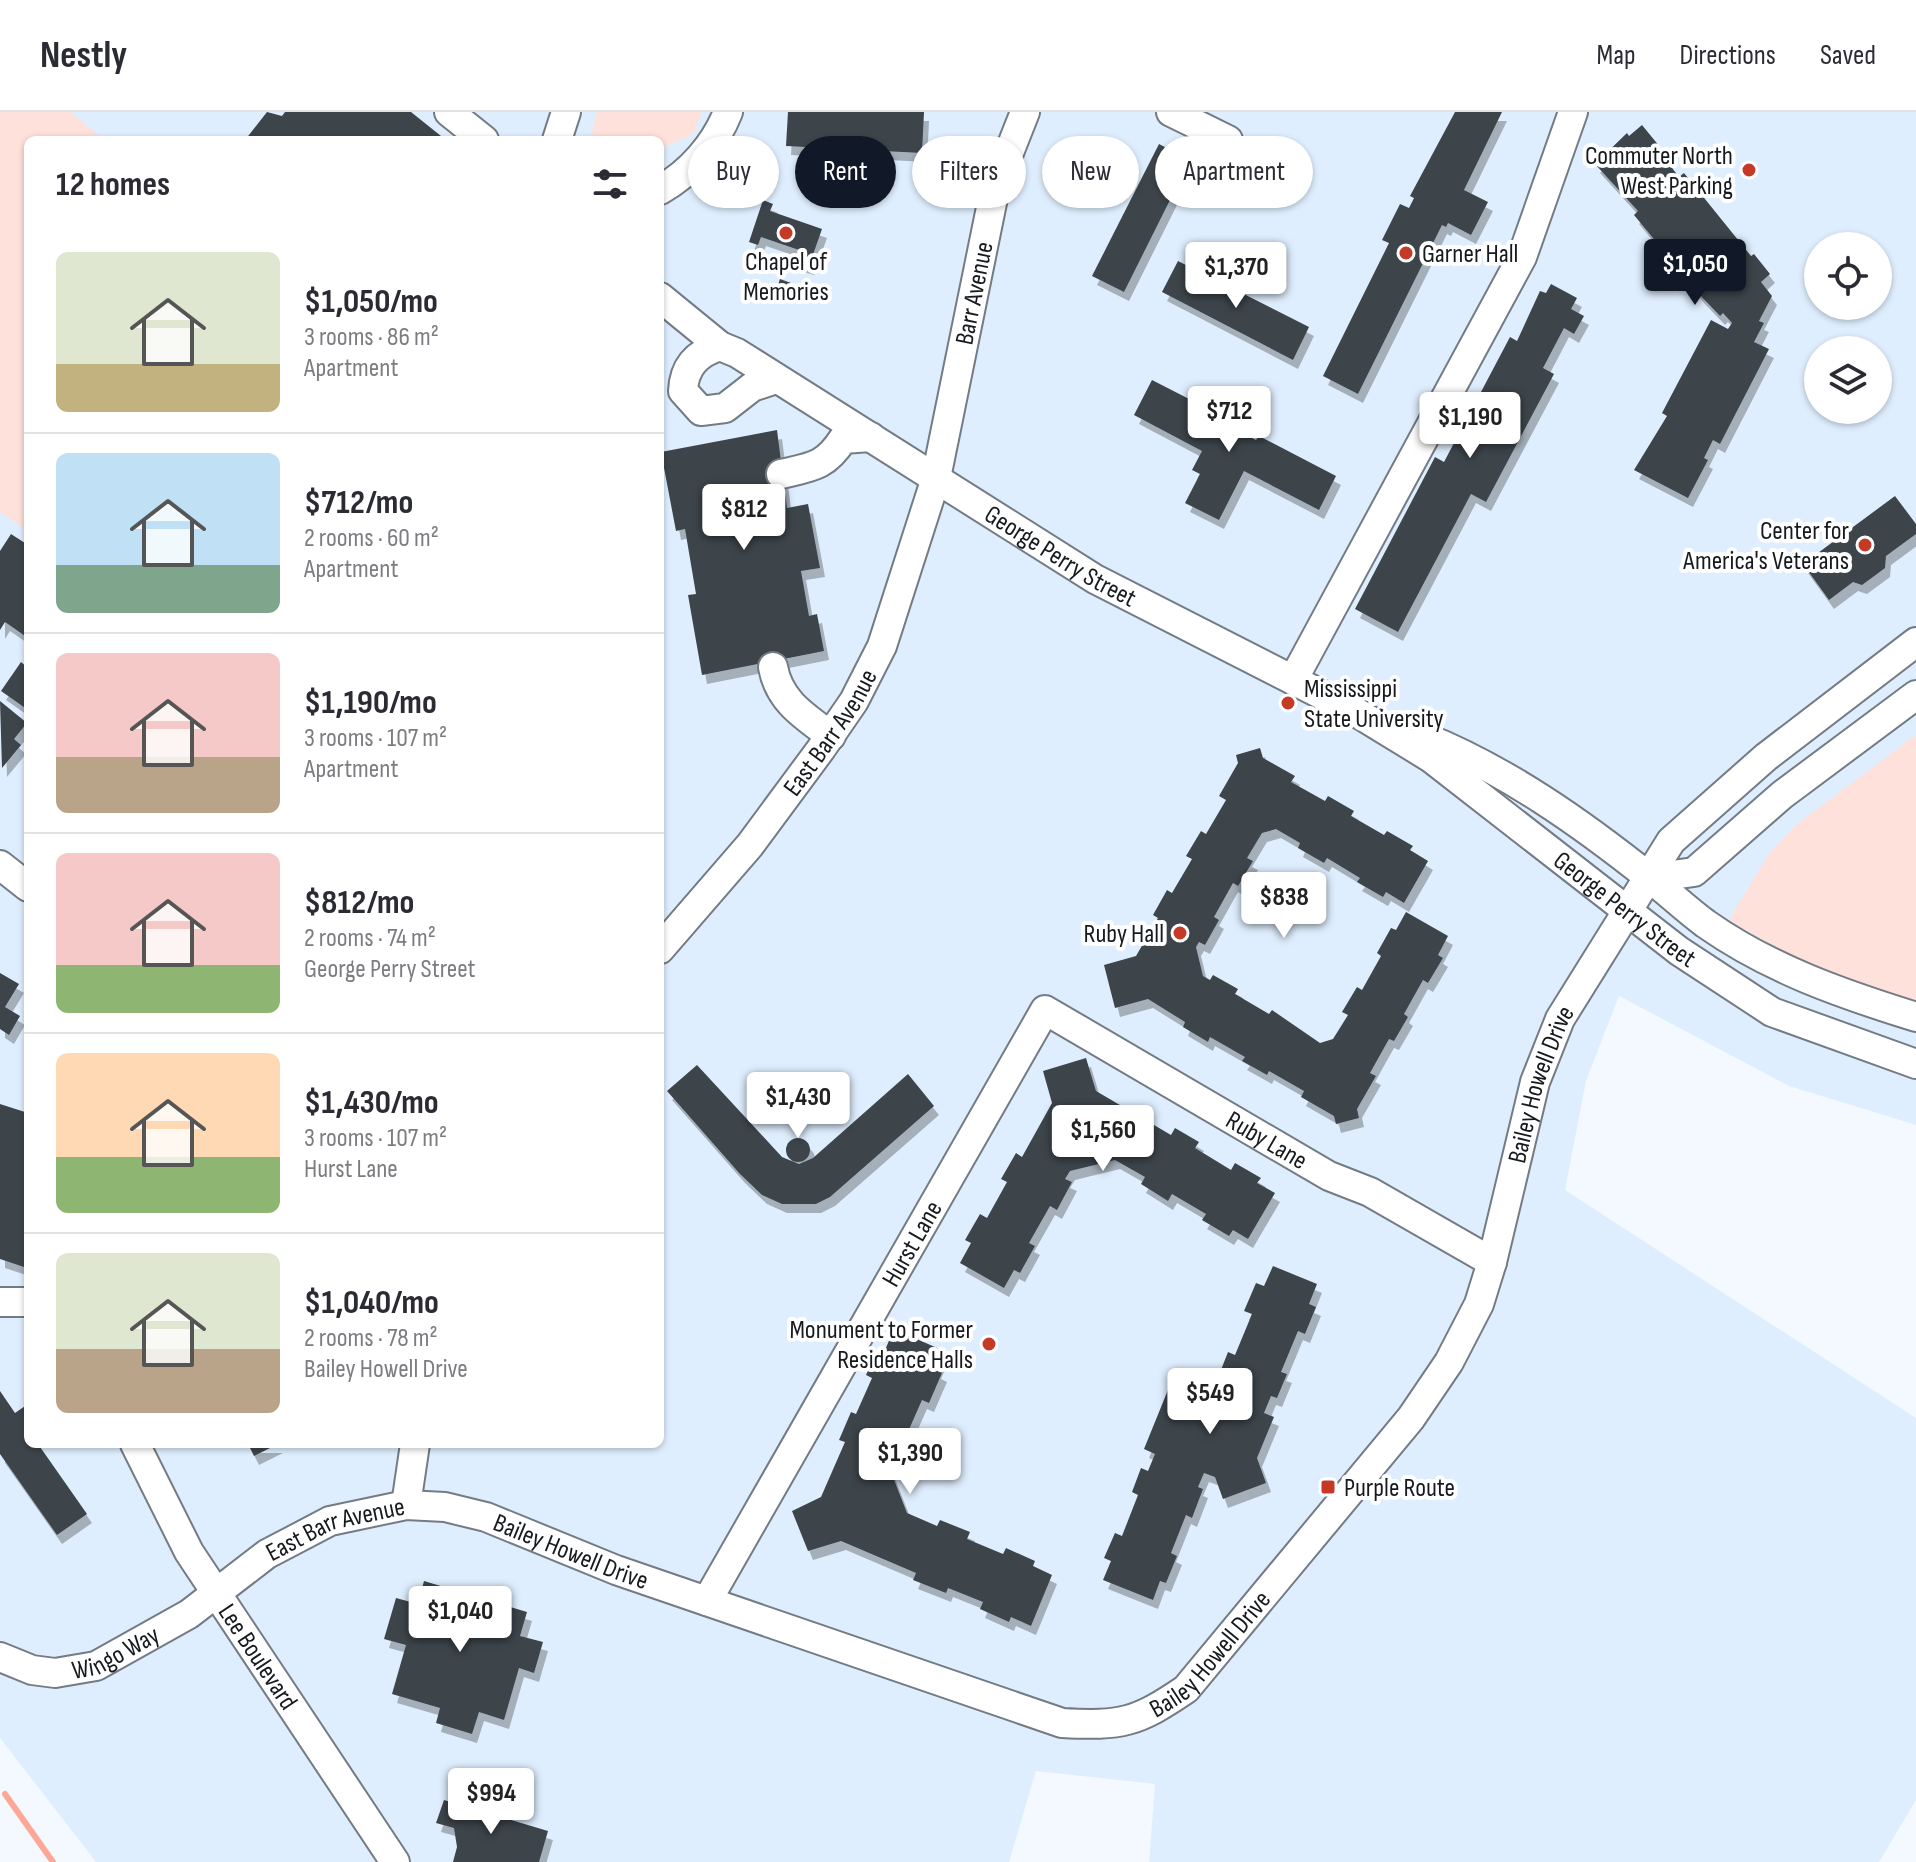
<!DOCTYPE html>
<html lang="en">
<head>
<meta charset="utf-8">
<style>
	:root { --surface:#fff; --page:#f7f7f7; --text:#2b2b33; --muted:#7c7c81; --line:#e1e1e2; --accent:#111827 }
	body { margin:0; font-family:"Sofia Sans Condensed",sans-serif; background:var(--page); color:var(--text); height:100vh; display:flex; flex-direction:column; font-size:30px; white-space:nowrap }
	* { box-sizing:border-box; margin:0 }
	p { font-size:26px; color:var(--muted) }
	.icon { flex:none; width:44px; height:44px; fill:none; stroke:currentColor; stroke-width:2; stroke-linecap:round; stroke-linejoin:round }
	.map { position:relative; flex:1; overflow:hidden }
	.drawer { position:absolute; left:24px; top:24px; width:640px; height:1312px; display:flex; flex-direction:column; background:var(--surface); border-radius:12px; box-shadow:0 2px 6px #0004 }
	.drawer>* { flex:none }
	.top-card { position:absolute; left:688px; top:24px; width:760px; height:72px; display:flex; gap:16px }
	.tools { position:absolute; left:1804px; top:120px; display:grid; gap:16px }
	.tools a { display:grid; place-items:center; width:88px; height:88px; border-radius:50%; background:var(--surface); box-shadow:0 2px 6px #0004; font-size:40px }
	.price { position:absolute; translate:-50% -68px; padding:0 18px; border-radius:8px; background:#fff; color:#222; font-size:26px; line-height:52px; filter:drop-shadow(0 2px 4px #0008) }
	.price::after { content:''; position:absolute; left:50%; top:48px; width:24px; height:18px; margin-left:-12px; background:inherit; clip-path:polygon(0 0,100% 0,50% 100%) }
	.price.selected { background:var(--accent); color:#fff }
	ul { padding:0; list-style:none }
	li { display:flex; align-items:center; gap:24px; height:200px; padding:0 32px }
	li+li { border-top:2px solid var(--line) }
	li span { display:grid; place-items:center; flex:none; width:224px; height:160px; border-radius:12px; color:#555 }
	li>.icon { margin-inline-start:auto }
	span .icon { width:96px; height:96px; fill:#fffc; stroke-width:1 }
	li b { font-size:34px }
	h2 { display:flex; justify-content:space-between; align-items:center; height:96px; padding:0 32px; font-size:34px }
	.tag { padding:0 28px; border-radius:36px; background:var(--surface); box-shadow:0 2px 6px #0004; font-size:28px; line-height:72px }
	.tag.selected { background:var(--accent); color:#fff }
	header { display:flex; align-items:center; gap:48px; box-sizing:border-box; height:112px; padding:0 40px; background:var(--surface); border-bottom:2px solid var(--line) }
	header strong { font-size:38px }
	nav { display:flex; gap:44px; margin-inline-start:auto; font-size:28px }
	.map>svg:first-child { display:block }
	.built { fill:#dfeefe; fill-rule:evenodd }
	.green { fill:#fee1db }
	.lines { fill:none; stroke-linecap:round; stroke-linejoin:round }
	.stream { stroke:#fea797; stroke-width:6 }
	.building { fill:#3d444c; filter:url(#shadow) }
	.minor-casing { stroke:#737b84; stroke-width:32 }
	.minor { stroke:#fff; stroke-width:28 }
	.poi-dot { fill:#c53927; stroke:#fff; stroke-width:3 }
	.labels { text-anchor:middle; stroke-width:8; stroke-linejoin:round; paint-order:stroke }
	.poi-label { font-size:26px; fill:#161a1d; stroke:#fff; text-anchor:end }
	.street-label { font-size:26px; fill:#161a1d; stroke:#fff }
</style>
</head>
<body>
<header>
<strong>Nestly</strong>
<nav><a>Map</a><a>Directions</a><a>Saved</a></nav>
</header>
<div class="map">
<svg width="1916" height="1750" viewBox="0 0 1916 1750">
	<defs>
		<filter id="shadow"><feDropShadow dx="5" dy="9" stdDeviation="0" flood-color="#0004"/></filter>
	</defs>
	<rect width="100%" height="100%" fill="#f3f9ff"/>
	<path class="built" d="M 0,0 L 1916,0 L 1916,1013 L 1789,974 L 1619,884 L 1586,969 L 1565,1078 L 1916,1306 L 1916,1688 L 1879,1750 L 1149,1750 L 1155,1672 L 1036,1659 L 1009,1750 L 96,1750 L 0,1626 ZM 28,28 L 660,28 L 660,1332 L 28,1332 ZM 1818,134 L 1878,134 L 1878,194 L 1818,194 ZM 1818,238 L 1878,238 L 1878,298 L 1818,298 Z"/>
	<g class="green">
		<polygon points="0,0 70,0 105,28 28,28 28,419 0,400"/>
		<polygon points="597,0 702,0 693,22 660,37 660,28 590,28"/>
		<polygon points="1916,623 1916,894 1797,848 1729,808 1770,740 1797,712"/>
	</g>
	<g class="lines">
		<polyline class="stream" points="5,1682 53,1750"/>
	</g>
	<g class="building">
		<polygon points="267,0 282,4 285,0 411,0 446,28 245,28"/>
		<polygon points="788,0 924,0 922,41 786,34"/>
		<polygon points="1455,0 1502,0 1464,78 1488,90 1471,123 1448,111 1446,115 1442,113 1358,282 1323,264 1389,131 1382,128 1400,92 1409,96 1414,86 1410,84"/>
		<polygon points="1642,13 1669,46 1666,48 1679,65 1684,61 1751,144 1754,142 1770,162 1761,170 1772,184 1759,209 1764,211 1754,230 1769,237 1720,332 1713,328 1704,346 1708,348 1688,386 1634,358 1667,304 1662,301 1711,208 1728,217 1732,211 1723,201 1720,204 1700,183 1634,103 1638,99 1595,52 1627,21 1629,24"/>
		<polygon points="1159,32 1190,48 1124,180 1092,164"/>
		<polygon points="763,88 773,92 770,99 822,117 809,154 795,150 799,138 761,125 758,133 749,130"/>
		<polygon points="1178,149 1309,215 1293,248 1162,180"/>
		<polygon points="780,167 791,171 787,183 776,179"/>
		<polygon points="1551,172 1577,186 1571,197 1584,204 1574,222 1564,216 1543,256 1554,262 1486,390 1471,382 1398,520 1355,497 1435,345 1444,350 1510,225 1517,229 1540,179 1546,181"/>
		<polygon points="1152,268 1230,308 1227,313 1256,328 1259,324 1336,364 1319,398 1244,359 1219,408 1185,391 1200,362 1192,358 1202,339 1134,303"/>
		<polygon points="777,318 787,396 808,392 820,456 801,459 809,504 817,502 824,539 702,563 688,483 696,482 685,417 676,419 661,340"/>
		<polygon points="1895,384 1916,412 1916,422 1886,444 1885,456 1877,462 1862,473 1853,470 1829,488 1803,452"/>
		<polygon points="11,422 28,433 28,526 5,510 0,518 0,439"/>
		<polygon points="21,550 28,556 28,598 1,579"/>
		<polygon points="0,589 27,611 14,627 21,633 2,656"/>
		<polygon points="1260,636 1263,646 1295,664 1291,670 1325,689 1328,684 1354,699 1351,704 1384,723 1387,719 1413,734 1410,738 1428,749 1404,791 1386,780 1383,785 1357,770 1360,766 1327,746 1324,751 1298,736 1300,731 1276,717 1262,721 1247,746 1253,749 1238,774 1233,771 1214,805 1219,808 1205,833 1199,830 1196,835 1203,864 1210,868 1213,863 1238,877 1235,882 1269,902 1272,898 1320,931 1333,927 1348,903 1342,900 1357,875 1362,878 1381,844 1377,841 1391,816 1396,818 1406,800 1448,824 1438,843 1443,846 1428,871 1423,868 1404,902 1408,905 1394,929 1389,927 1370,961 1376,964 1357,997 1359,1006 1336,1012 1334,1004 1301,985 1304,979 1269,959 1267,963 1242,949 1245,945 1210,925 1208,930 1183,915 1185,910 1148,887 1115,896 1104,853 1136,844 1158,806 1153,803 1167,778 1172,781 1192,747 1186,744 1201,719 1206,722 1226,688 1219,684 1238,651 1236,643"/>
		<polygon points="0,861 19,872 5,895 20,904 9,923 0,917"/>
		<polygon points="1086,946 1096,979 1171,1023 1175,1016 1199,1030 1195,1036 1231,1058 1235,1051 1261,1066 1257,1071 1275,1081 1248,1127 1233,1118 1229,1124 1202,1108 1206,1102 1172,1082 1168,1089 1141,1072 1145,1065 1115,1048 1070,1059 1065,1067 1072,1070 1057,1098 1050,1094 1029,1131 1035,1134 1020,1161 1014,1158 1004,1176 960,1151 971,1131 965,1128 980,1102 987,1106 1007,1070 1001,1067 1016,1041 1022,1045 1052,991 1043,959"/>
		<polygon points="697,953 782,1045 799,1052 813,1046 908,962 934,994 830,1085 816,1092 782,1092 762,1083 740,1062 667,979"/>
		<polygon points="0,992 28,1001 28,1144 24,1155 0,1147"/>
		<circle cx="798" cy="1038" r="12"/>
		<polygon points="1273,1154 1317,1172 1309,1192 1316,1195 1305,1222 1298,1219 1281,1260 1287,1262 1277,1286 1271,1284 1264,1301 1274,1305 1257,1346 1266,1371 1223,1387 1215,1365 1204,1361 1198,1375 1203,1377 1192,1406 1186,1403 1171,1441 1177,1444 1166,1471 1160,1469 1153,1488 1103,1468 1111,1449 1104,1446 1115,1421 1122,1424 1138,1383 1132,1380 1141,1356 1148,1359 1155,1342 1144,1337 1172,1268 1217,1287 1226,1266 1219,1263 1228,1240 1235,1243 1252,1202 1244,1199 1256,1171 1264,1174"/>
		<polygon points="894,1217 944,1239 936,1258 942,1261 929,1291 922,1288 907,1322 913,1324 901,1352 895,1350 891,1360 907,1401 937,1414 940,1408 970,1420 967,1427 1003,1442 1006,1436 1035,1449 1033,1454 1052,1463 1031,1514 1011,1505 1009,1510 980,1497 983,1490 948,1476 946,1481 913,1468 916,1461 841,1429 808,1439 792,1399 821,1385 845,1330 839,1328 851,1300 856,1302 872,1266 866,1263 879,1235 885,1238"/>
		<polygon points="0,1279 15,1301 28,1292 28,1332 38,1332 87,1402 57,1423 0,1342"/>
		<polygon points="248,1332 278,1332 254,1344"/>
		<polygon points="424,1469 527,1500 520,1524 543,1530 534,1561 519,1556 504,1608 479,1600 472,1622 436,1611 440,1596 392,1582 406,1533 384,1527 396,1486 418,1492"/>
		<polygon points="444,1688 548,1719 539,1750 453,1750 457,1735 454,1716 436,1711"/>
	</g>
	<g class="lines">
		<defs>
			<g id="minor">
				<polyline points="449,0 484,28"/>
				<polyline points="1171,0 1228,28"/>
				<polyline points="557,28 566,0"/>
				<path d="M 660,78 C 690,61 715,33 728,0"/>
				<path id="s1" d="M 660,185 L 720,234 L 737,241 L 1095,467 L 1356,600 L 1431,646 L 1679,839 L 1772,900 L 1916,952"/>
				<path d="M 720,234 C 697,241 684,255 683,279 L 701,299 L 725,296 L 752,275 L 776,267"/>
				<path d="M 781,362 C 811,355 825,355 843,327 L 871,325"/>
				<path d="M 773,555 C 779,589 804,604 831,624"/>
				<polyline points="1293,568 1522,145 1573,0"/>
				<path d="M 1424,625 C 1506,658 1581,711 1650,766 C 1669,781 1687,798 1706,812 C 1770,857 1842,882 1916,905"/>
				<polyline points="0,753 28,775"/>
				<polyline points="1651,766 1694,760 1782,683 1916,583"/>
				<path id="s2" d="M 660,837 L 750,733 L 821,637 L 854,589 L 882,534 L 936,366 L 995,76 L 1025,0"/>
				<polyline points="0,1190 28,1190"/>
				<path id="s3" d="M 135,1332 L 189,1440 L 395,1750"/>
				<polyline points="406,1393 415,1332"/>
				<path id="s4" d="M 707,1489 L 1045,898 L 1329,1064 L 1370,1080 L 1492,1150"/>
				<path id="s5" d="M 0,1545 L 32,1558 L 55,1561 L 96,1554 L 189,1502 L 267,1442 L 330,1409 L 406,1393 L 445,1395 L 486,1405 L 616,1458 L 1062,1611 C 1122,1614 1136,1611 1186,1577 L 1411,1306 L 1449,1250 L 1479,1192 L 1492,1150 L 1535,970 L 1560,907 L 1671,729 L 1766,645 L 1916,530"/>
			</g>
		</defs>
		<use href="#minor" class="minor-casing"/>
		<use href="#minor" class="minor"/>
	</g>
	<g class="poi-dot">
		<circle cx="1749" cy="58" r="8"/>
		<circle cx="786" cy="121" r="8"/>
		<circle cx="1406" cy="141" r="8"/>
		<circle cx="1865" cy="433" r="8"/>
		<circle cx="1288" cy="591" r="8"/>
		<circle cx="1180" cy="821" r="8"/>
		<circle cx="989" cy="1232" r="8"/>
		<rect x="1320" y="1367" width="16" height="16" rx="4"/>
	</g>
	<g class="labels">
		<g class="poi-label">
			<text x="1733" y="52">Commuter North<tspan x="1733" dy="30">West Parking</tspan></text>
			<text x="1422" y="150" text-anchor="start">Garner Hall</text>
			<text x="786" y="158" text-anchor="middle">Chapel of<tspan x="786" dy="30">Memories</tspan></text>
			<text x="1849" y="427">Center for<tspan x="1849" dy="30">America's Veterans</tspan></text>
			<text x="1304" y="585" text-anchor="start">Mississippi<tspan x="1304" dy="30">State University</tspan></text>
			<text x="1164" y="830">Ruby Hall</text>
			<text x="973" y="1226">Monument to Former<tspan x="973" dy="30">Residence Halls</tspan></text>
			<text x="1344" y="1384" text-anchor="start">Purple Route</text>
		</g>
		<g class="street-label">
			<text dy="9" stroke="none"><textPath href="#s2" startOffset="742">Barr Avenue</textPath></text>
			<text dy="9" stroke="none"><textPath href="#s1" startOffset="478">George Perry Street</textPath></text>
			<text dy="9" stroke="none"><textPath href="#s2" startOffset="276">East Barr Avenue</textPath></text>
			<text dy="9" stroke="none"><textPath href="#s1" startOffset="1146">George Perry Street</textPath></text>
			<text dy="9" stroke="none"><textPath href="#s5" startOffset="1992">Bailey Howell Drive</textPath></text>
			<text dy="9" stroke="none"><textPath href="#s4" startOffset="938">Ruby Lane</textPath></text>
			<text dy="9" stroke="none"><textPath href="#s4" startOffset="412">Hurst Lane</textPath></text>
			<text dy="9" stroke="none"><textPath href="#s5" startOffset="378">East Barr Avenue</textPath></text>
			<text dy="9" stroke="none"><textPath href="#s5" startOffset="626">Bailey Howell Drive</textPath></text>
			<text dy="9" stroke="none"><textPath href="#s5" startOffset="122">Wingo Way</textPath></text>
			<text dy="9" stroke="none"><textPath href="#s5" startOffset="1320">Bailey Howell Drive</textPath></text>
			<text dy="9" stroke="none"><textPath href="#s3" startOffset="246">Lee Boulevard</textPath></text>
		</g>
	</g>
</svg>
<div class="tools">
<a><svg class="icon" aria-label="locate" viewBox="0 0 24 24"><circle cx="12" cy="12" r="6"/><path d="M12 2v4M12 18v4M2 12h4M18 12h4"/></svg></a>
<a><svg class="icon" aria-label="layers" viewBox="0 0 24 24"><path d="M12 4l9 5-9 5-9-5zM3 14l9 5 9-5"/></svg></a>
</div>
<b class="price selected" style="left:1695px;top:195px">$1,050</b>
<b class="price" style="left:1236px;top:198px">$1,370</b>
<b class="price" style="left:1229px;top:342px">$712</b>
<b class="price" style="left:1470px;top:348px">$1,190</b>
<b class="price" style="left:744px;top:440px">$812</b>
<b class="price" style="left:1284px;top:828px">$838</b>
<b class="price" style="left:798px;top:1028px">$1,430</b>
<b class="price" style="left:1103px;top:1061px">$1,560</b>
<b class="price" style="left:1210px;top:1324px">$549</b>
<b class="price" style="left:910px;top:1384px">$1,390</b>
<b class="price" style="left:460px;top:1542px">$1,040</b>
<b class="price" style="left:491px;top:1724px">$994</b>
<div class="top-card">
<a class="tag">Buy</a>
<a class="tag selected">Rent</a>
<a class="tag">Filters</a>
<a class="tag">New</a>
<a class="tag">Apartment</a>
</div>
<section class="drawer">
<h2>12 homes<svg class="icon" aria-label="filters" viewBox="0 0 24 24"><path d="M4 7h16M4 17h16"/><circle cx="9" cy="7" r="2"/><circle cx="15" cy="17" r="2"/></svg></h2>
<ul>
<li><span style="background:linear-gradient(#dfe7d0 70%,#c2b280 0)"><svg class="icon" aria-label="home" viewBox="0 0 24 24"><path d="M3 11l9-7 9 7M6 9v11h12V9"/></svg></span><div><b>$1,050/mo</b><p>3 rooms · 86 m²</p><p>Apartment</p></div></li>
<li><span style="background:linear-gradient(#bfe0f5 70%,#7fa58c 0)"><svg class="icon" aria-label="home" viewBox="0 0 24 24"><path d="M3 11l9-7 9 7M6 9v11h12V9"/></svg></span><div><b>$712/mo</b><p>2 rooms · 60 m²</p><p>Apartment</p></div></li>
<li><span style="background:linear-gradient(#f6c9c9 65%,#b9a48a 0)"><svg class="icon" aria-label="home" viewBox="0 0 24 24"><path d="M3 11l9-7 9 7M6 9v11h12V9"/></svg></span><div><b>$1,190/mo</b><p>3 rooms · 107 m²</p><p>Apartment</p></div></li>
<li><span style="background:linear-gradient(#f6c9c9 70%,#8fb573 0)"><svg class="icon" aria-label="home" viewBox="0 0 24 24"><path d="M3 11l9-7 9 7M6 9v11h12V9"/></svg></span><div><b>$812/mo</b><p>2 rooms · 74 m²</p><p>George Perry Street</p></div></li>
<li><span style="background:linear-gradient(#ffd9b3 65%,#8fb573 0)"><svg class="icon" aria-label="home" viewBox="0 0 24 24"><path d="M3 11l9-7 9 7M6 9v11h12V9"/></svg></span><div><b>$1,430/mo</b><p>3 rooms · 107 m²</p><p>Hurst Lane</p></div></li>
<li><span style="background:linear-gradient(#dfe7d0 60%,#b9a48a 0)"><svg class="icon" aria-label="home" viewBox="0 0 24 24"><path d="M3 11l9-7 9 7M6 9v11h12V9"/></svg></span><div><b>$1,040/mo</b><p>2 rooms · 78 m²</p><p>Bailey Howell Drive</p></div></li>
</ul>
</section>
</div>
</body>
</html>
